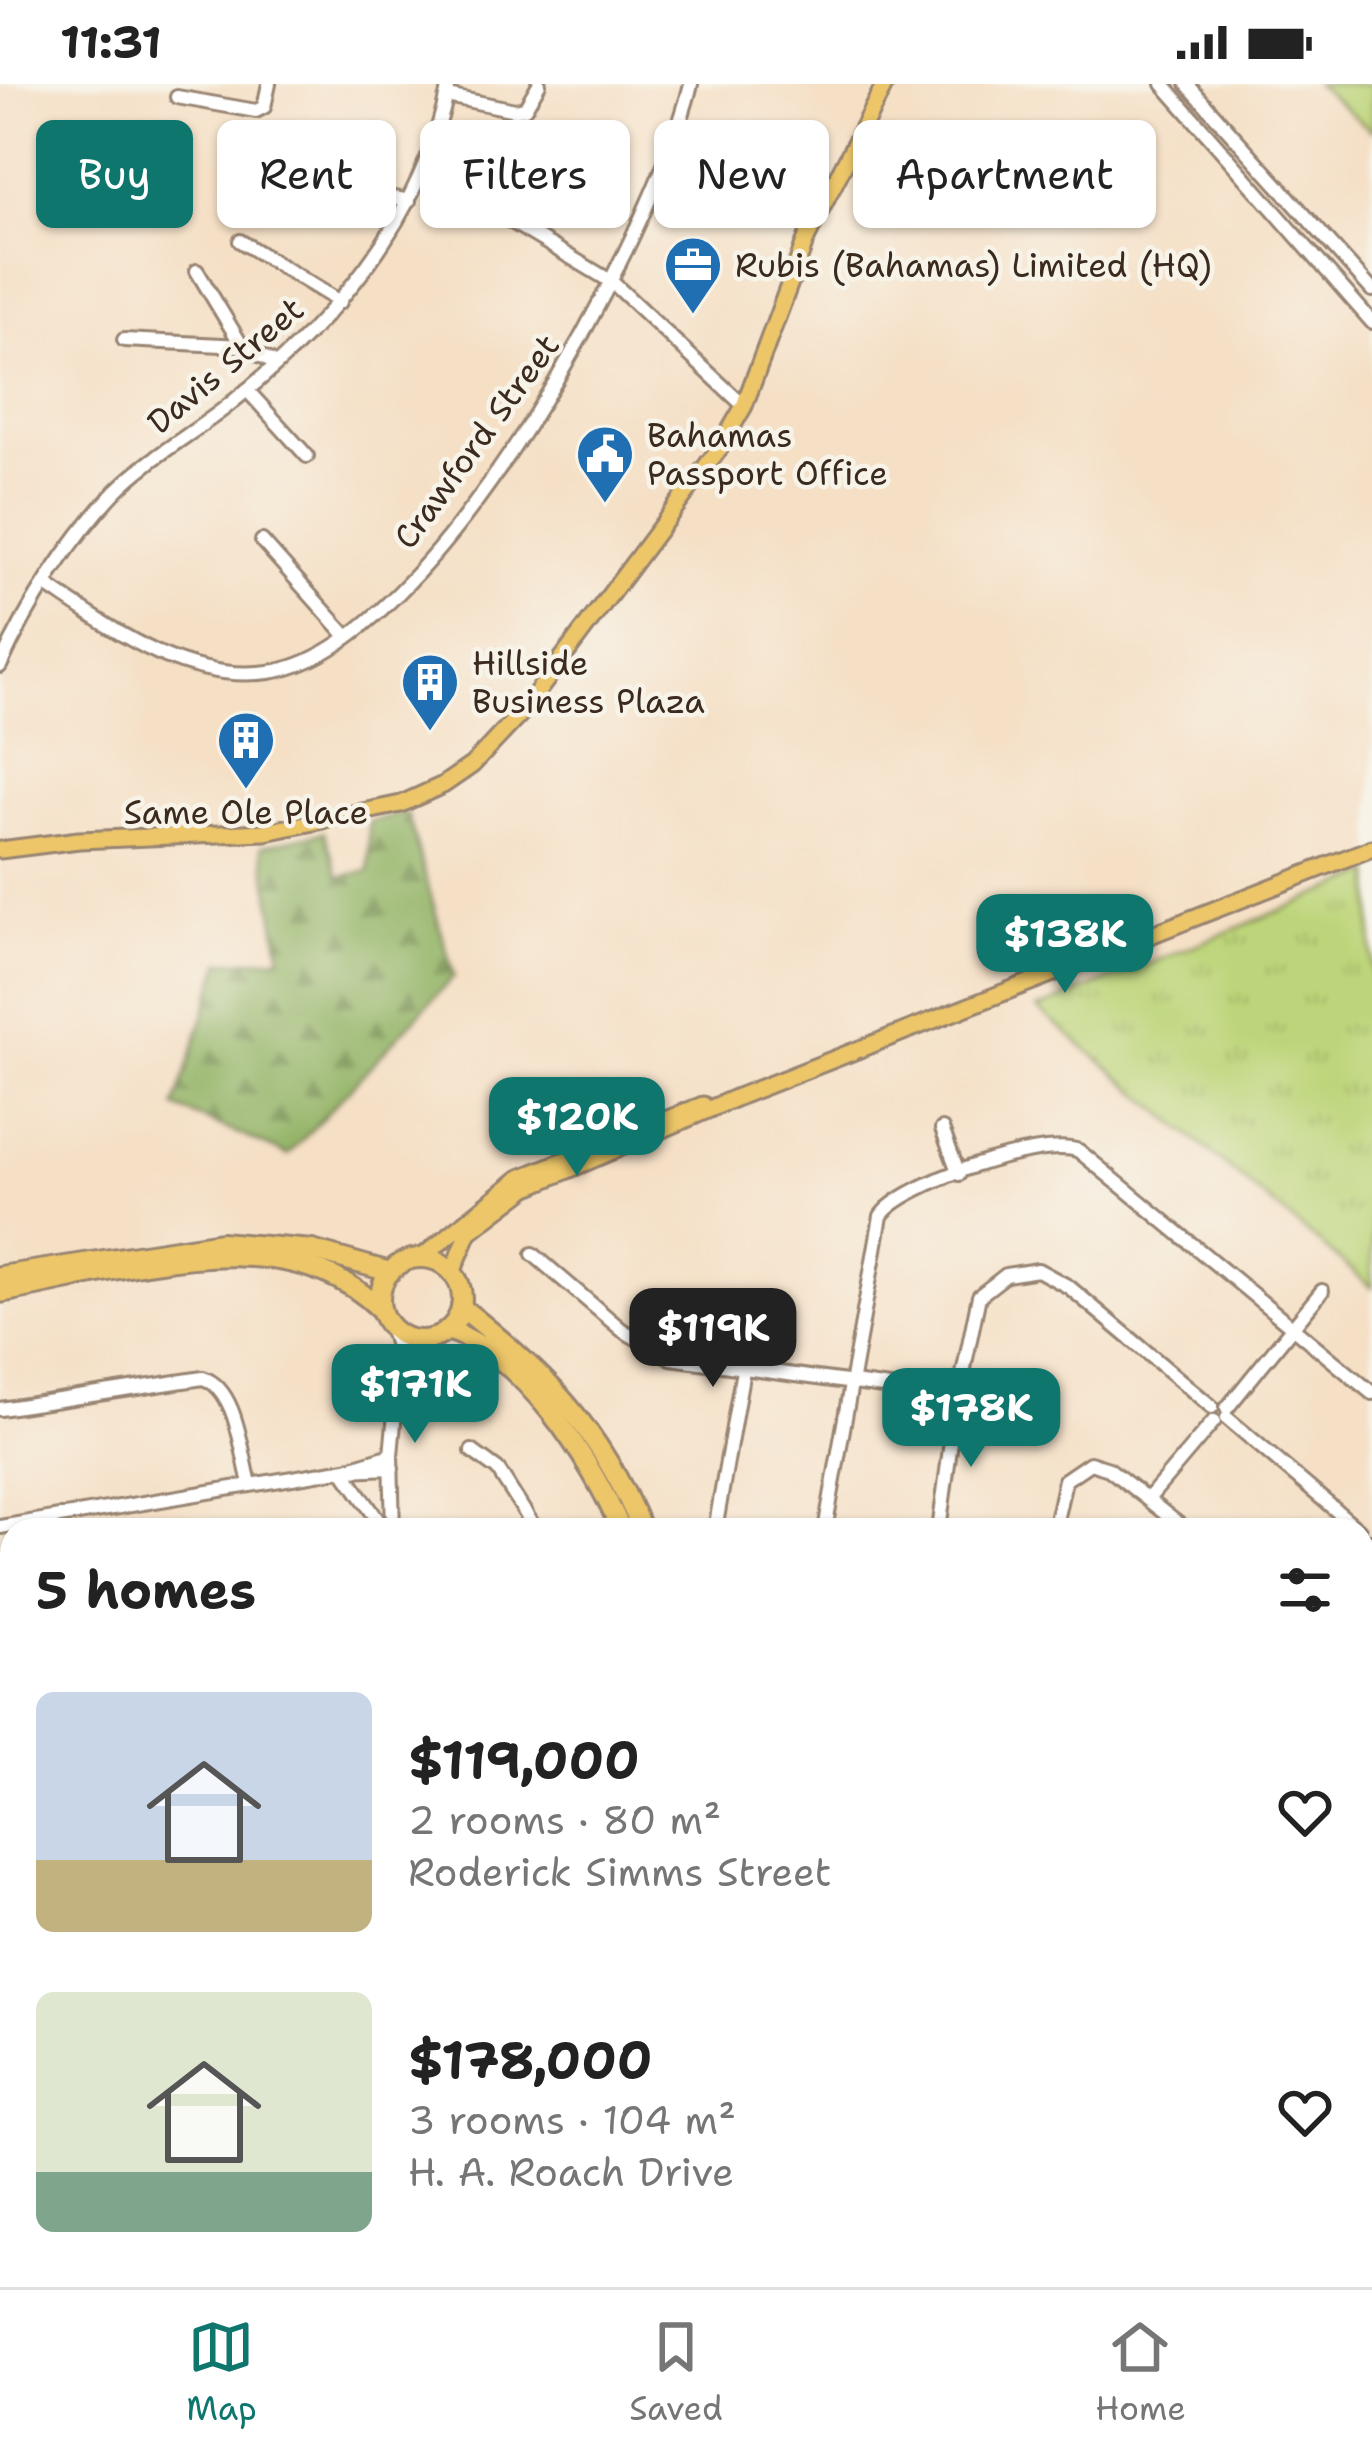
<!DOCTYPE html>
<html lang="en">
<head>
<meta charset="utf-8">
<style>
	:root { --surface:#fff; --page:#f6f6f6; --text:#222; --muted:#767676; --line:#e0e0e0; --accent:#0f766e }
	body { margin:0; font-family:"Shantell Sans",sans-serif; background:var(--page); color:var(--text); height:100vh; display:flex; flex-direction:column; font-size:45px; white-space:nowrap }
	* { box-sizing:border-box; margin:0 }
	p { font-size:39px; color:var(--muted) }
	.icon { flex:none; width:66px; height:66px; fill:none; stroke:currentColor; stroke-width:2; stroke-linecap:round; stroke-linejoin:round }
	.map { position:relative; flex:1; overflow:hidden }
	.drawer { position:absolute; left:0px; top:1434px; width:1374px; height:771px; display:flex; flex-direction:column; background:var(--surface); border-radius:36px 36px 0 0; box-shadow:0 3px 9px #0004 }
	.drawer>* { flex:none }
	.top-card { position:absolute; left:36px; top:36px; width:1302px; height:108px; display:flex; gap:24px }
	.price { position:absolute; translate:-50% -102px; padding:0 27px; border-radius:24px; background:var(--accent); color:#fff; font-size:39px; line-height:78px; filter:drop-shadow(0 3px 6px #0008) }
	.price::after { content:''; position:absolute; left:50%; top:72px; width:36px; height:27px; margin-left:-18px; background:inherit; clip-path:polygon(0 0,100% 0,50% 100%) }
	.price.selected { background:#222; color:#fff }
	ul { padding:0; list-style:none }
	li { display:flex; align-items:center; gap:36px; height:300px; padding:0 36px }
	li span { display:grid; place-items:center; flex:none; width:336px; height:240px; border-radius:18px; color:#555 }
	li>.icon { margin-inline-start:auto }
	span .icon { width:144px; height:144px; fill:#fffc; stroke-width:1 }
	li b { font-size:51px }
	h2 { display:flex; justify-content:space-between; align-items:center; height:144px; padding:0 36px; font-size:51px }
	.tag { padding:0 42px; border-radius:18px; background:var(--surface); box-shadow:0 3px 9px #0004; font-size:42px; line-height:108px }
	.tag.selected { background:var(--accent); color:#fff }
	.status { display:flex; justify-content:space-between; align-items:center; height:84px; padding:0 60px; background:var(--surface); direction:ltr }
	.status svg { height:33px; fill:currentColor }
	.dock { display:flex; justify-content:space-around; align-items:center; height:168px; border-top:3px solid var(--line); background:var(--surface); font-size:33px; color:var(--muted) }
	.dock a { display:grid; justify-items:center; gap:6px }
	.dock .selected { color:var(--accent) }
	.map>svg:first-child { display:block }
	.grass { fill:url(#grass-tufts); stroke:#7c804c; stroke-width:3 }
	.forest { fill:url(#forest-firs); stroke:#687044; stroke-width:3 }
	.park { fill:#bdd57a; stroke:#7c804c; stroke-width:3 }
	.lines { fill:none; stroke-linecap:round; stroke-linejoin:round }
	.minor-casing { stroke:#988472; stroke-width:18 }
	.major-casing { stroke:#988472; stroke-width:21 }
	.highway-casing { stroke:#988472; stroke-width:24 }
	.minor { stroke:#fff; stroke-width:12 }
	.major { stroke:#ecc669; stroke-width:15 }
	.highway { stroke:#ecc669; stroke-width:18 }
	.labels { text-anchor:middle; stroke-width:9; stroke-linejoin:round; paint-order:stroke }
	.poi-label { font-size:33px; fill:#3b2a1e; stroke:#f7f3e8; text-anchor:start }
	.street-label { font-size:33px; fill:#3b2a1e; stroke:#f7f3e8 }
</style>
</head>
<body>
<div class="status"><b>11:31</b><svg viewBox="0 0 49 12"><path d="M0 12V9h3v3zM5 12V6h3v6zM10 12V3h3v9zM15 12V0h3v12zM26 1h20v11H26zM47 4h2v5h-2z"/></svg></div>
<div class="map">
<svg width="1372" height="2203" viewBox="0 0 1372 2203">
	<defs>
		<pattern id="grass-tufts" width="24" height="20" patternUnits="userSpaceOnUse" patternTransform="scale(3)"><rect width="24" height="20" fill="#bdd57a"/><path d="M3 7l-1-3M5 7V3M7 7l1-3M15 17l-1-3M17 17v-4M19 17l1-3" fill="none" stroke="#a3b769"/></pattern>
		<pattern id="forest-firs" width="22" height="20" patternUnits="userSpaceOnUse" patternTransform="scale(3)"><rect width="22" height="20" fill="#96b66a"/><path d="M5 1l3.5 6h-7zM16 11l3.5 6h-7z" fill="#7c9457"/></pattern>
	</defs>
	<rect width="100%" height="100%" fill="#f7f3e8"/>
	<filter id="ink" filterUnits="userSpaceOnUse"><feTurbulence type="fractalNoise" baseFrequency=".00833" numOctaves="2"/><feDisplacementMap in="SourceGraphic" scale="24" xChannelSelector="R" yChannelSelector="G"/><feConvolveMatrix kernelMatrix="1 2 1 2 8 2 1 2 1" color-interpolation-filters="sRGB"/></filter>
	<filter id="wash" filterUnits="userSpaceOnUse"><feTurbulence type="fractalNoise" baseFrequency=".004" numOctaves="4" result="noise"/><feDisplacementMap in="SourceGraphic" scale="48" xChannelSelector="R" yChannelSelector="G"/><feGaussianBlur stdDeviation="2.7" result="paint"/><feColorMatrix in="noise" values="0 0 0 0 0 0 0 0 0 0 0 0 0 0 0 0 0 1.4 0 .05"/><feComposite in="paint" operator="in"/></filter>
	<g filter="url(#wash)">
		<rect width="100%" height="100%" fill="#f5dfc5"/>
		<polygon class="grass" points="1372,789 1372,1203 1038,925"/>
		<g class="forest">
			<polygon points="407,729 454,892 288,1071 175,1023 221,878 281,874 262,762 324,748 339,793 369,787 369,738"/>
			<rect x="191" y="2193" width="141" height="10"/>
		</g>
		<g class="park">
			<polygon points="1316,0 1372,0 1372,47"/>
			<polygon points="1362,1823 1372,1831 1372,1938 1362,1929"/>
		</g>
	</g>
	<g filter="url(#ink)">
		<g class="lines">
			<defs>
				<g id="minor">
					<polyline points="1163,0 1372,238"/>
					<polyline points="1187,0 1372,206"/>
					<polyline points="447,12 515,26 525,24 539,0"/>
					<polyline points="177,13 256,27 264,23 269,0"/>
					<polyline points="425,86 612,198 744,322"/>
					<polyline points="321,99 409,117"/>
					<polyline points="240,157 340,218"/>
					<polyline points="197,187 242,262"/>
					<polyline points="124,256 242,262 277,280"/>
					<polyline points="247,306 307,372"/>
					<polyline points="262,457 346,551"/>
					<path d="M 46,501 C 113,546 184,599 269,588 C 433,568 655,148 691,0"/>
					<path d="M 0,582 C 28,521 69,456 116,407 C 149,374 189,352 225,324 C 332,240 422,137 449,0"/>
					<polyline points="942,1045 959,1090"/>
					<polyline points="533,1170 622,1246 671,1274 948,1312"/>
					<polyline points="390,1243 400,1275 391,1371 393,1446"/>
					<polyline points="400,1275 430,1255"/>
					<polyline points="960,1304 979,1212 1006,1191 1038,1186 1069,1203 1212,1323"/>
					<polyline points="1227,1324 1322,1207"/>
					<path d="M 0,1325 L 203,1294 C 237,1305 241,1367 250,1399"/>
					<polyline points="1227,1334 1359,1446"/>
					<polyline points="472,1367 498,1386 536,1446"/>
					<polyline points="343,1386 382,1442"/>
					<polyline points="347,1386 392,1384"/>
					<polyline points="1148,1415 1214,1337"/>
					<polyline points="0,1443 346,1385 391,1371"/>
					<polyline points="715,1446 743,1286"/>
					<path d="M 825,1446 L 881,1132 C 901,1100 1043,1052 1079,1067 L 1372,1309"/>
					<polyline points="939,1446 956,1320 965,1312 957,1303 948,1312 956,1320"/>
					<polyline points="1054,1446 1065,1396 1090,1379 1109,1385 1186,1446"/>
					<polyline points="1362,1469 1371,1457"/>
					<polyline points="0,1564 12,1562"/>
					<polyline points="1362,1570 1372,1576"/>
					<polyline points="1362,1652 1372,1638"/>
					<polyline points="0,1708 12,1717"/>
					<polyline points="0,1838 6,1849 0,1865"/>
					<polyline points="1362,2080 1372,2068"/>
					<polyline points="106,2193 106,2203"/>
					<polyline points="166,2193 166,2203"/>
					<polyline points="395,2193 395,2203"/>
					<polyline points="1341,2193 1354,2203"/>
					<polyline points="35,2203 36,2193"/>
					<polyline points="578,2203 593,2193"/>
					<polyline points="810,2203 825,2193"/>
					<polyline points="1092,2203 1100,2193"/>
					<polyline points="1258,2203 1266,2193"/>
					<polyline points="1368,2203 1372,2199"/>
				</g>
				<g id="major">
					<polyline points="0,766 79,756 266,748 401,720 443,701 472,681 523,627 719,365 744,322 807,153 885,0"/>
					<polyline points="421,1174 520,1094 703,1021"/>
					<polyline points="452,1189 469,1148 528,1103 740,1012 1372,764"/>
				</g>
				<g id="highway">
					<circle cx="421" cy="1215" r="41"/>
					<polyline points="0,1192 221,1158 312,1166 390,1188"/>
					<path d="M 0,1209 C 116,1189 284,1129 381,1226"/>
					<path d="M 461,1223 C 546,1290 600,1344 642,1446"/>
					<path d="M 447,1246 C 522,1269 592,1377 621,1446"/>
					<polyline points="924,2193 936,2203"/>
					<polyline points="951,2193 964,2203"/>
				</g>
			</defs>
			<use href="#minor" class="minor-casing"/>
			<use href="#major" class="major-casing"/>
			<use href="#highway" class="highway-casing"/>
			<use href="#minor" class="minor"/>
			<use href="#major" class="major"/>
			<use href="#highway" class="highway"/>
		</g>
	</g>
	<defs>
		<symbol id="office-pin" viewBox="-11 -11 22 30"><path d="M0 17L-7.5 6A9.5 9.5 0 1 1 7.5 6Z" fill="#1f6fb2" stroke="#f7f3e8"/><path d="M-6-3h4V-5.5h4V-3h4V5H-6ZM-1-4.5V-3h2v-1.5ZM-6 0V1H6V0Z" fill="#fff"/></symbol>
		<symbol id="civic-pin" viewBox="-11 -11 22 30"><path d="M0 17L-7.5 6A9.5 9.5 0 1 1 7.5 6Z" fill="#1f6fb2" stroke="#f7f3e8"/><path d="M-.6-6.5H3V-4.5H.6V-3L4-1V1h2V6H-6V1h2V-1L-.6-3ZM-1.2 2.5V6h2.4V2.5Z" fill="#fff"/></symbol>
		<symbol id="building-pin" viewBox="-11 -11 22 30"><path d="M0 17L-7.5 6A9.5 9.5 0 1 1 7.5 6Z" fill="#1f6fb2" stroke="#f7f3e8"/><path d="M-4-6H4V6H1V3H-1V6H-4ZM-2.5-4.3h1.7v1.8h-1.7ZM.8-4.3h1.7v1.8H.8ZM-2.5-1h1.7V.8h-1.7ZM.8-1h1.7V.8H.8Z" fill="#fff"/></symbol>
	</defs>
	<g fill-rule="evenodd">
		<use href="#office-pin" x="660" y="148" width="66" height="90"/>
		<use href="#civic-pin" x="572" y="337" width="66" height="90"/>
		<use href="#building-pin" x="397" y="565" width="66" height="90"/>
		<use href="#building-pin" x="213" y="623" width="66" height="90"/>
	</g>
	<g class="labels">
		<g class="poi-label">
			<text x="735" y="193">Rubis (Bahamas) Limited (HQ)</text>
			<text x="647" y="363">Bahamas<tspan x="647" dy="38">Passport Office</tspan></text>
			<text x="472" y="591">Hillside<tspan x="472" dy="38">Business Plaza</tspan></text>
			<text x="246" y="740" text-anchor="middle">Same Ole Place</text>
		</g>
		<g class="street-label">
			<text transform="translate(225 281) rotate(-40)" y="12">Davis Street</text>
			<text transform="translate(476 357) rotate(-54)" y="12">Crawford Street</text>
		</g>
	</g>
</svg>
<b class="price" style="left:1065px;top:912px">$138K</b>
<b class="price" style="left:577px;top:1095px">$120K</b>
<b class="price selected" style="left:713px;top:1306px">$119K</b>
<b class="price" style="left:415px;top:1362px">$171K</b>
<b class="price" style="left:971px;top:1386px">$178K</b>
<div class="top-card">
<a class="tag selected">Buy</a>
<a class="tag">Rent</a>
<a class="tag">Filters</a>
<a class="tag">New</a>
<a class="tag">Apartment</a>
</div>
<section class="drawer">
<h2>5 homes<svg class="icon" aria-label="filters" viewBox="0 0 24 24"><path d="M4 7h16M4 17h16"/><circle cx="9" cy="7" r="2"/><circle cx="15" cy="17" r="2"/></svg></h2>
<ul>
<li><span style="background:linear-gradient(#c9d6e8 70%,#c2b280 0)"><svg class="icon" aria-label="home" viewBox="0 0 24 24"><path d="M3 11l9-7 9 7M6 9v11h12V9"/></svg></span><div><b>$119,000</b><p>2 rooms · 80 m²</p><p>Roderick Simms Street</p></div><svg class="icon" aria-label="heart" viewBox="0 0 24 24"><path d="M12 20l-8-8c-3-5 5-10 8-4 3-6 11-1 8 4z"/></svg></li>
<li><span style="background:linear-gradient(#dfe7d0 75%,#7fa58c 0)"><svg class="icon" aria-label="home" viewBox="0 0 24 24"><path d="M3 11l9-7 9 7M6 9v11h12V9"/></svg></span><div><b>$178,000</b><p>3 rooms · 104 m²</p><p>H. A. Roach Drive</p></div><svg class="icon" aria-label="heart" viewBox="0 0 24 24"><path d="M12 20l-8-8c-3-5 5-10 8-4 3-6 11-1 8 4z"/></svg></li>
</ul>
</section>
</div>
<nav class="dock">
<a class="selected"><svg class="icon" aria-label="map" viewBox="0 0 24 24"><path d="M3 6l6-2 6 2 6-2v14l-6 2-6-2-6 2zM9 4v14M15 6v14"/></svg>Map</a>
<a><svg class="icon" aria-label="saved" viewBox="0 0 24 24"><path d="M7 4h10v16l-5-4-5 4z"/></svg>Saved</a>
<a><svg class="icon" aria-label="home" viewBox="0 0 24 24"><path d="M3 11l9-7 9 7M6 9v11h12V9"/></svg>Home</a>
</nav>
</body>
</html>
